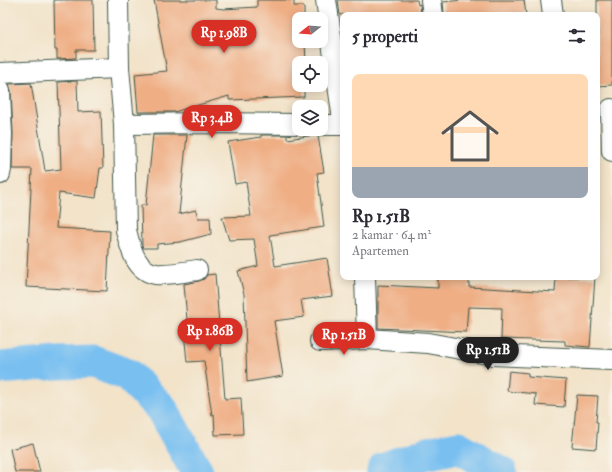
<!DOCTYPE html>
<html lang="id">
<head>
<meta charset="utf-8">
<style>
	:root { --surface:#fff; --page:#f2f2f3; --text:#2b2b33; --muted:#7c7c81; --line:#e1e1e2; --accent:#d93025 }
	body { margin:0; font-family:"IM FELL Double Pica",serif; background:var(--page); color:var(--text); height:100vh; display:flex; flex-direction:column; font-size:15px; white-space:nowrap }
	* { box-sizing:border-box; margin:0 }
	p { font-size:13px; color:var(--muted) }
	.icon { flex:none; width:22px; height:22px; fill:none; stroke:currentColor; stroke-width:2; stroke-linecap:round; stroke-linejoin:round }
	.map { position:relative; flex:1; overflow:hidden }
	.panel { position:absolute; left:340px; top:12px; width:260px; height:268px; display:flex; flex-direction:column; background:var(--surface); border-radius:8px; box-shadow:0 2px 10px #0003 }
	.panel>* { flex:none }
	.needle { width:26px; rotate:253deg }
	.buttons { position:absolute; left:292px; top:12px; display:grid; gap:8px }
	.buttons a { display:grid; place-items:center; width:36px; height:36px; border-radius:8px; background:var(--surface); box-shadow:0 2px 10px #0003; font-size:20px }
	.price { position:absolute; translate:-50% -34px; padding:0 9px; border-radius:14px; background:var(--accent); color:#fff; font-size:13px; line-height:26px; filter:drop-shadow(0 1px 2px #0008) }
	.price::after { content:''; position:absolute; left:50%; top:24px; width:12px; height:9px; margin-left:-6px; background:inherit; clip-path:polygon(0 0,100% 0,50% 100%) }
	.price.current { background:#222; color:#fff }
	ul { padding:0; list-style:none }
	li { display:grid; align-content:center; gap:8px; height:212px; padding:0 12px }
	li+li { border-top:1px solid var(--line) }
	li span { display:grid; place-items:center; height:124px; border-radius:8px; color:#555 }
	li>.icon { margin-inline-start:auto }
	span .icon { width:72px; height:72px; fill:#fffc; stroke-width:1 }
	li b { font-size:17px }
	h2 { display:flex; justify-content:space-between; align-items:center; height:48px; padding:0 12px; font-size:17px }
	.map>svg:first-child { display:block }
	.lines { fill:none; stroke-linecap:round; stroke-linejoin:round }
	.river { stroke:#79c0f1; stroke-width:33 }
	.building { fill:#efae84 }
	.minor-casing { stroke:#3f564a; stroke-width:22 }
	.minor { stroke:#fff; stroke-width:20 }
</style>
</head>
<body>
<div class="map">
<svg width="612" height="472" viewBox="0 0 612 472">
	<rect width="100%" height="100%" fill="#f7f3e8"/>
	<filter id="ink" filterUnits="userSpaceOnUse"><feTurbulence type="fractalNoise" baseFrequency=".025" numOctaves="2"/><feDisplacementMap in="SourceGraphic" scale="8" xChannelSelector="R" yChannelSelector="G"/><feConvolveMatrix kernelMatrix="1 2 1 2 8 2 1 2 1" color-interpolation-filters="sRGB"/></filter>
	<filter id="wash" filterUnits="userSpaceOnUse"><feTurbulence type="fractalNoise" baseFrequency=".012" numOctaves="4" result="noise"/><feDisplacementMap in="SourceGraphic" scale="16" xChannelSelector="R" yChannelSelector="G"/><feGaussianBlur stdDeviation="0.9" result="paint"/><feColorMatrix in="noise" values="0 0 0 0 0 0 0 0 0 0 0 0 0 0 0 0 0 1.4 0 .05"/><feComposite in="paint" operator="in"/></filter>
	<g filter="url(#wash)">
		<rect width="100%" height="100%" fill="#f2e3c9"/>
		<g class="lines">
			<g class="river">
				<polyline points="0,368 58,363 93,362 128,375 161,408 197,472"/>
				<polyline points="383,472 385,468 424,454 458,447 501,472"/>
			</g>
		</g>
		<g id="blocks">
			<g class="building">
				<polygon points="54,0 93,0 94,50 76,50 76,58 57,59 57,50 55,50"/>
				<polygon points="154,0 216,0 216,8 223,9 257,7 257,0 294,0 294,6 304,6 304,19 299,19 299,41 305,41 306,63 299,63 299,85 304,85 304,97 229,100 229,96 174,112 138,112 135,74 167,71"/>
				<polygon points="338,0 417,0 418,5 420,4 421,15 340,15"/>
				<polygon points="462,0 524,0 526,15 444,15 443,2"/>
				<polygon points="597,0 612,0 612,85 597,86"/>
				<polygon points="77,81 78,112 101,111 103,168 100,168 96,198 59,193 56,228 110,231 107,291 26,287 32,169 12,169 13,133 11,90 9,84 31,83 45,171 61,169 58,82"/>
				<polygon points="153,135 187,135 179,214 196,210 198,218 210,218 211,234 180,242 157,244 157,248 143,248 142,245 141,205 146,205"/>
				<polygon points="261,135 287,135 287,139 315,135 318,136 324,172 317,173 324,227 270,235 275,266 327,258 333,296 301,300 304,317 274,321 283,376 247,382 244,294 238,271 258,266 254,239 229,240 222,217 251,216 246,182 235,184 228,142 261,137"/>
				<polygon points="215,274 225,399 241,398 243,434 215,435 214,414 212,415 204,361 187,362 184,332 188,332 184,284 199,281 204,279 207,275"/>
				<polygon points="438,277 469,277 469,287 555,292 556,277 595,277 590,347 565,345 565,341 501,339 502,308 468,307 466,332 378,328 378,285 438,288"/>
				<polygon points="509,371 528,373 528,377 566,380 564,407 535,405 536,394 507,391"/>
				<polygon points="577,395 598,396 596,422 598,422 596,449 572,447"/>
				<polygon points="33,443 40,472 15,472 10,449"/>
			</g>
		</g>
	</g>
	<g filter="url(#ink)">
		<use href="#blocks" fill-opacity="0" stroke="#3f564a" stroke-width="1"/>
		<g class="lines">
			<defs>
				<g id="minor">
					<path d="M 118,0 L 119,68 L 124,124 L 126,230 C 130,246 135,271 156,274 C 169,275 184,272 197,270"/>
					<polyline points="326,0 343,120"/>
					<polyline points="431,0 433,15"/>
					<polyline points="551,0 553,15"/>
					<polyline points="0,73 119,68"/>
					<polyline points="0,91 2,134 1,169 0,174"/>
					<polyline points="611,109 612,151"/>
					<polyline points="124,124 210,123 299,124"/>
					<polyline points="321,125 343,125"/>
					<polyline points="365,277 367,339"/>
					<polyline points="320,341 367,339 428,343 493,355 612,360"/>
				</g>
			</defs>
			<use href="#minor" class="minor-casing"/>
			<use href="#minor" class="minor"/>
		</g>
	</g>
</svg>
<div class="buttons">
<a><svg class="needle" viewBox="-14 -14 28 28"><path d="M0-13l5 13h-10z" fill="#e53935"/><path d="M0 13l5-13h-10z" fill="#7c7c81"/></svg></a>
<a><svg class="icon" aria-label="locate" viewBox="0 0 24 24"><circle cx="12" cy="12" r="6"/><path d="M12 2v4M12 18v4M2 12h4M18 12h4"/></svg></a>
<a><svg class="icon" aria-label="layers" viewBox="0 0 24 24"><path d="M12 4l9 5-9 5-9-5zM3 14l9 5 9-5"/></svg></a>
</div>
<b class="price" style="left:224px;top:54px">Rp 1.98B</b>
<b class="price" style="left:212px;top:139px">Rp 3.4B</b>
<b class="price" style="left:210px;top:352px">Rp 1.86B</b>
<b class="price" style="left:344px;top:356px">Rp 1.51B</b>
<b class="price current" style="left:488px;top:371px">Rp 1.51B</b>
<section class="panel">
<h2>5 properti<svg class="icon" aria-label="filters" viewBox="0 0 24 24"><path d="M4 7h16M4 17h16"/><circle cx="9" cy="7" r="2"/><circle cx="15" cy="17" r="2"/></svg></h2>
<ul>
<li><span style="background:linear-gradient(#ffd9b3 75%,#9aa5b1 0)"><svg class="icon" aria-label="home" viewBox="0 0 24 24"><path d="M3 11l9-7 9 7M6 9v11h12V9"/></svg></span><div><b>Rp 1.51B</b><p>2 kamar · 64 m²</p><p>Apartemen</p></div></li>
</ul>
</section>
</div>
</body>
</html>
